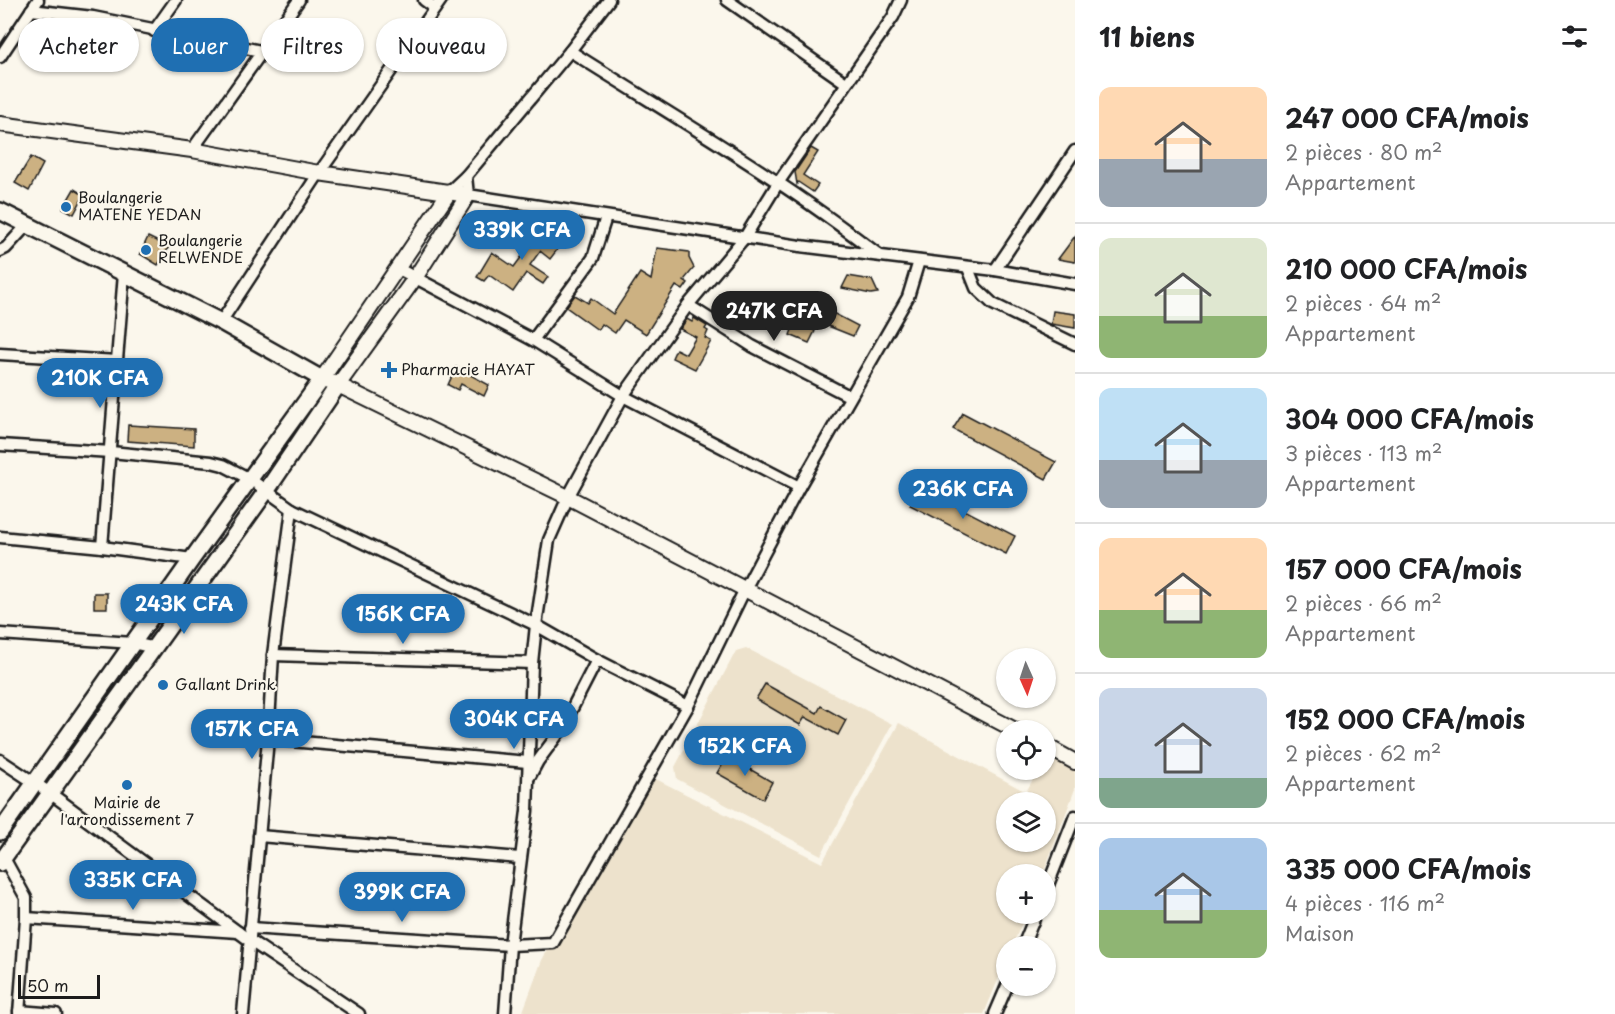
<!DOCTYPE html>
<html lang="fr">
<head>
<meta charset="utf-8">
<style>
	:root { --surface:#fff; --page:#f6f6f6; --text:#202124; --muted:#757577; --line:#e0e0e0; --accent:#1f6fb2 }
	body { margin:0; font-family:"Playpen Sans",sans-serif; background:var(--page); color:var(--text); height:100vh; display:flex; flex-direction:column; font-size:22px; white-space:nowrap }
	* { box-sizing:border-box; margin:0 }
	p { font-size:20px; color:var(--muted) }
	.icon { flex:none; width:33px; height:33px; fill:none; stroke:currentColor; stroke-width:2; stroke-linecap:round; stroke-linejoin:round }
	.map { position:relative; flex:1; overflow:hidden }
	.sheet { display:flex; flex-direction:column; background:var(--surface); width:540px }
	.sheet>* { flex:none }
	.guide { position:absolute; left:18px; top:18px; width:570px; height:54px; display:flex; gap:12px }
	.needle { width:39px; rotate:177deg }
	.buttons { position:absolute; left:996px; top:648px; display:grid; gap:12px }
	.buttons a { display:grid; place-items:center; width:60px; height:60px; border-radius:50%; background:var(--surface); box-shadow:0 2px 4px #0004; font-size:30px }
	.scale { position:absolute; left:18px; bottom:15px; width:82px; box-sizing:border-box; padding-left:6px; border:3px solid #1c1c1c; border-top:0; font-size:16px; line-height:21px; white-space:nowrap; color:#1c1c1c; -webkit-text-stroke:4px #fbf7ec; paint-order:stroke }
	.price { position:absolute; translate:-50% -51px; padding:0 14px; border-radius:21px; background:var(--accent); color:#fff; font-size:20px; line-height:39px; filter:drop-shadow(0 2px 3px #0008) }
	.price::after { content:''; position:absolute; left:50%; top:36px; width:18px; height:14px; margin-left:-9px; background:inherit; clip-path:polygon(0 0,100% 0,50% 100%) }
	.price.current { background:#222; color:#fff }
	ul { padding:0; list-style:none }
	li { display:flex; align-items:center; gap:18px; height:150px; padding:0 24px }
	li+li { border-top:2px solid var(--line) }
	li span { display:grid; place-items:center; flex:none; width:168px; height:120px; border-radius:12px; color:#555 }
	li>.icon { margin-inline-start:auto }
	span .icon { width:72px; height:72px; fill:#fffc; stroke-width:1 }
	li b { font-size:26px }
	h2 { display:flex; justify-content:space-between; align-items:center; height:72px; padding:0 24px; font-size:26px }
	.tag { padding:0 21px; border-radius:27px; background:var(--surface); box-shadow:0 2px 4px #0004; font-size:21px; line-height:54px }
	.tag.current { background:var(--accent); color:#fff }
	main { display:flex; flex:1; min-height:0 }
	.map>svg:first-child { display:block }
	.built { fill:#ede2cc; fill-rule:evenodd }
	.building { fill:#ccb182; stroke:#1c1c1c; stroke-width:1.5 }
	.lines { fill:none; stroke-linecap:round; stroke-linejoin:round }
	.minor-casing { stroke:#1c1c1c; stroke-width:15 }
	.tertiary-casing { stroke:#1c1c1c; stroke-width:18 }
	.secondary-casing { stroke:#1c1c1c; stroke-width:20 }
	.minor { stroke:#fbf7ec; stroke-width:10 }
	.tertiary { stroke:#fbf7ec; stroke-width:14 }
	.secondary { stroke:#fbf7ec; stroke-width:15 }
	.poi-dot { fill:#1f6fb2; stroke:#fbf7ec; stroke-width:2 }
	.labels { text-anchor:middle; stroke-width:4.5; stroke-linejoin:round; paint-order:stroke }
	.poi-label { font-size:15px; fill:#1c1c1c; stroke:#fbf7ec; text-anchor:start }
</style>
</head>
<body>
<main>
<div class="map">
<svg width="1075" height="1014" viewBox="0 0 1075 1014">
	<rect width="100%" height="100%" fill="#fbf7ec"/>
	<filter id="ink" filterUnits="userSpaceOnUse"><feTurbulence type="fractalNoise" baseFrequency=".0167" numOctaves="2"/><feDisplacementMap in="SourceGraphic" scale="12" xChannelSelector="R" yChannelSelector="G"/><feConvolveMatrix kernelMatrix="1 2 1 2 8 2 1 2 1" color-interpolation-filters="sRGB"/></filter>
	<g filter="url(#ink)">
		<g class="built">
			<polygon points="746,648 892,724 821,855 677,779 675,767 736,651"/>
			<path d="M 899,723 L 1026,792 L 1038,770 L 1046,770 L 1046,754 L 1075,770 L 1075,789 L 1043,874 L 1006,874 L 1006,914 L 1026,914 L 1012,946 L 1006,946 L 1006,960 L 984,1014 L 522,1014 L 542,960 L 646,774 L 822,863 ZM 1006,802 L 1046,802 L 1046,842 L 1006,842 Z"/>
		</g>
		<g class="building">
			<polygon points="811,148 818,152 803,175 818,185 813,192 798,182 797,184 795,172"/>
			<polygon points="31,157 43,164 29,191 15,183"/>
			<polygon points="74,189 84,195 74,214 63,208"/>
			<polygon points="538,230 554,232 553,237 561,238 560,246 550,259 540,251 530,265 548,277 543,284 526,273 513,292 489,275 484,281 477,277 492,252 514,267 528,248 522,243 532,231 537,236"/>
			<polygon points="1075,236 1075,262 1058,259 1067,247"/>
			<polygon points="148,237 169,247 158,265 140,254"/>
			<polygon points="657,248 689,252 689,258 694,268 684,280 688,283 683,290 676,286 646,334 624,320 615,333 602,324 598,330 566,307 575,295 588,303 591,298 613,314 640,273 651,280"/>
			<polygon points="848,276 872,280 878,293 871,294 842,288"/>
			<polygon points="829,311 858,326 853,336 823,324"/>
			<polygon points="1053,311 1075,314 1075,328 1051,324"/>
			<polygon points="694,318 707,326 705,329 708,331 705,338 711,341 695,369 672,358 676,349 686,354 696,337 680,329 687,319 692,322"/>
			<polygon points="790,319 815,331 809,343 790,335 792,330 786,328"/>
			<polygon points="456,367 489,385 484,396 461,384 458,390 448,385"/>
			<polygon points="963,413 1056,462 1046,479 953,429"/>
			<polygon points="128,425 194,429 194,446 127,441"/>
			<polygon points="920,487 1015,536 1006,554 910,505"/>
			<rect x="94" y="593" width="13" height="15"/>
			<polygon points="765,684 817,713 821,706 846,720 838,735 805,717 800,725 756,699"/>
			<polygon points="727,756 772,782 763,799 717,773"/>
		</g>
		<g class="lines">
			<defs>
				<g id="minor">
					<polyline points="424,0 435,8"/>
					<polyline points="727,0 846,83"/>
					<polyline points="31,10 93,17 261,51"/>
					<polyline points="154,31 176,0"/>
					<path d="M 570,51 C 674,117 782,179 879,255"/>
					<polyline points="0,57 38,0"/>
					<polyline points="192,150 299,0"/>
					<polyline points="466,176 468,195 800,246 995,270 1075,284"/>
					<polyline points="450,191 466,176 570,51 609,0"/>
					<polyline points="0,251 6,248 27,225"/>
					<polyline points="397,268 533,340 623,396 799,487"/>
					<polyline points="968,268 976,288 993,304 1075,344"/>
					<polyline points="995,270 1075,151"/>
					<polyline points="688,305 752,346 849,396"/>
					<polyline points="221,322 319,173 441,0"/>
					<polyline points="533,340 593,258 606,217"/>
					<polyline points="0,354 117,361"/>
					<polyline points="0,445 111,452 211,462 223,465 250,479 292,509 536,625 597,660 688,706"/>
					<polyline points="0,537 102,547 192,559"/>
					<polyline points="102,547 124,273"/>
					<polyline points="0,634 133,643 155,648"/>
					<polyline points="273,655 532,663"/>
					<polyline points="268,739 528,762"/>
					<polyline points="0,760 50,793 249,940 359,1014"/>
					<polyline points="530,776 538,761 561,730 597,660"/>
					<polyline points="259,836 520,858"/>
					<polyline points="4,858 26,898 26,918 19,1014"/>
					<polyline points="1046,890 1075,816"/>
					<polyline points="26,918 238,932"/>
					<polyline points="250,928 510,945 553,943 688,706 744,591 799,487 908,297 919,261"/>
					<polyline points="1023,946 1036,914"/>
					<polyline points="19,1011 56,1014"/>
					<polyline points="243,1014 268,739 273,655 292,509"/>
					<polyline points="505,1014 510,945 527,811 532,663 536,625 549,540 568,497 623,396 688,305 745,237 778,183 893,17 901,0"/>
					<polyline points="995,1014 1007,986"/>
				</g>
				<g id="tertiary">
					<polyline points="0,124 192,150 319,173 468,195 415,278 338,385 568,497 1015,730"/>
					<polyline points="322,379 450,191"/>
					<polyline points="1046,746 1075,762"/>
				</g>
				<g id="secondary">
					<polyline points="0,211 221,322 322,379 338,385 267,490 0,863"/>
					<polyline points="0,832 192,559 322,379"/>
				</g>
			</defs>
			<use href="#minor" class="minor-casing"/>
			<use href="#tertiary" class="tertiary-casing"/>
			<use href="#secondary" class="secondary-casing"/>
			<use href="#minor" class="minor"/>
			<use href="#tertiary" class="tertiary"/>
			<use href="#secondary" class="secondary"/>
		</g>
	</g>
	<g class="poi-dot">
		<circle cx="66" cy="207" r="6"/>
		<circle cx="146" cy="250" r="6"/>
		<path d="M386 361h6v6h6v6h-6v6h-6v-6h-6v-6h6z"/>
		<circle cx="163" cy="685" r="6"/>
		<circle cx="127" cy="785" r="6"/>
	</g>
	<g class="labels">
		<g class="poi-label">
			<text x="78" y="203">Boulangerie<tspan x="78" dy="17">MATENE YEDAN</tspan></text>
			<text x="158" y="246">Boulangerie<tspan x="158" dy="17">RELWENDE</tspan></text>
			<text x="401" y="375">Pharmacie HAYAT</text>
			<text x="175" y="690">Gallant Drink</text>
			<text x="127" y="808" text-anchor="middle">Mairie de<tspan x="127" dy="17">l'arrondissement 7</tspan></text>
		</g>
	</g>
</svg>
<div class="buttons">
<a><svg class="needle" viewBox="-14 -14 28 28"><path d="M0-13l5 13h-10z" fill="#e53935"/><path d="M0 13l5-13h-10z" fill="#757577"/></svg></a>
<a><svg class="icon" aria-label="locate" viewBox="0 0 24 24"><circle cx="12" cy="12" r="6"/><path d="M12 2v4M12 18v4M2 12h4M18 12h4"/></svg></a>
<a><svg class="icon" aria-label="layers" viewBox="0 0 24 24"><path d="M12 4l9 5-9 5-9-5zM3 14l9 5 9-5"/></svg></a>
<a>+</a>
<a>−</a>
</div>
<div class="scale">50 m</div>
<b class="price" style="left:522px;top:261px">339K CFA</b>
<b class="price current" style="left:774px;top:342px">247K CFA</b>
<b class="price" style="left:100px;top:409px">210K CFA</b>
<b class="price" style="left:963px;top:520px">236K CFA</b>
<b class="price" style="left:184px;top:635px">243K CFA</b>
<b class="price" style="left:403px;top:645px">156K CFA</b>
<b class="price" style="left:514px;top:750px">304K CFA</b>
<b class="price" style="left:252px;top:760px">157K CFA</b>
<b class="price" style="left:745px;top:777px">152K CFA</b>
<b class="price" style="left:133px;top:911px">335K CFA</b>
<b class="price" style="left:402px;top:923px">399K CFA</b>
<div class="guide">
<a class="tag">Acheter</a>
<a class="tag current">Louer</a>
<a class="tag">Filtres</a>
<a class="tag">Nouveau</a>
</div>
</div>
<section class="sheet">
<h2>11 biens<svg class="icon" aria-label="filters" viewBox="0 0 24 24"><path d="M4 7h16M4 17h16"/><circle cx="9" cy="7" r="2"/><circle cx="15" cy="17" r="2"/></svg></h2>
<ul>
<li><span style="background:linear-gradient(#ffd9b3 60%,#9aa5b1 0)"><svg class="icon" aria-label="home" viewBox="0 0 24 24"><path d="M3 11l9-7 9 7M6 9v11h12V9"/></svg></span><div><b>247 000 CFA/mois</b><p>2 pièces · 80 m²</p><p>Appartement</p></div></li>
<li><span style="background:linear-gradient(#dfe7d0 65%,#8fb573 0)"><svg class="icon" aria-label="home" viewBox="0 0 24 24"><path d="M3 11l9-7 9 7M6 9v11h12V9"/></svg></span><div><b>210 000 CFA/mois</b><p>2 pièces · 64 m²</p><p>Appartement</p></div></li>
<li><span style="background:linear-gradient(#bfe0f5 60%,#9aa5b1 0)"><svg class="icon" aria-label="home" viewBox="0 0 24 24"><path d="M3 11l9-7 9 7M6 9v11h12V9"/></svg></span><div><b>304 000 CFA/mois</b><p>3 pièces · 113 m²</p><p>Appartement</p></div></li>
<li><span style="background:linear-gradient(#ffd9b3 60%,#8fb573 0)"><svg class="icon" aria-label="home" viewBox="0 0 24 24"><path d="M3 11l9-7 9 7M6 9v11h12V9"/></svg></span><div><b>157 000 CFA/mois</b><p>2 pièces · 66 m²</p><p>Appartement</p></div></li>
<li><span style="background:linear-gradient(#c9d6e8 75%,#7fa58c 0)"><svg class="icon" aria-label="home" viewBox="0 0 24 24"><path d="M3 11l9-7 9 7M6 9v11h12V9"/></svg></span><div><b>152 000 CFA/mois</b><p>2 pièces · 62 m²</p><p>Appartement</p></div></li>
<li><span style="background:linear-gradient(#a9c7e8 60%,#8fb573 0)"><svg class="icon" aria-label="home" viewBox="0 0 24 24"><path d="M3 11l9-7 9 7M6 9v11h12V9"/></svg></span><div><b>335 000 CFA/mois</b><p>4 pièces · 116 m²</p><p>Maison</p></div></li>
</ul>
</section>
</main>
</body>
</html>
